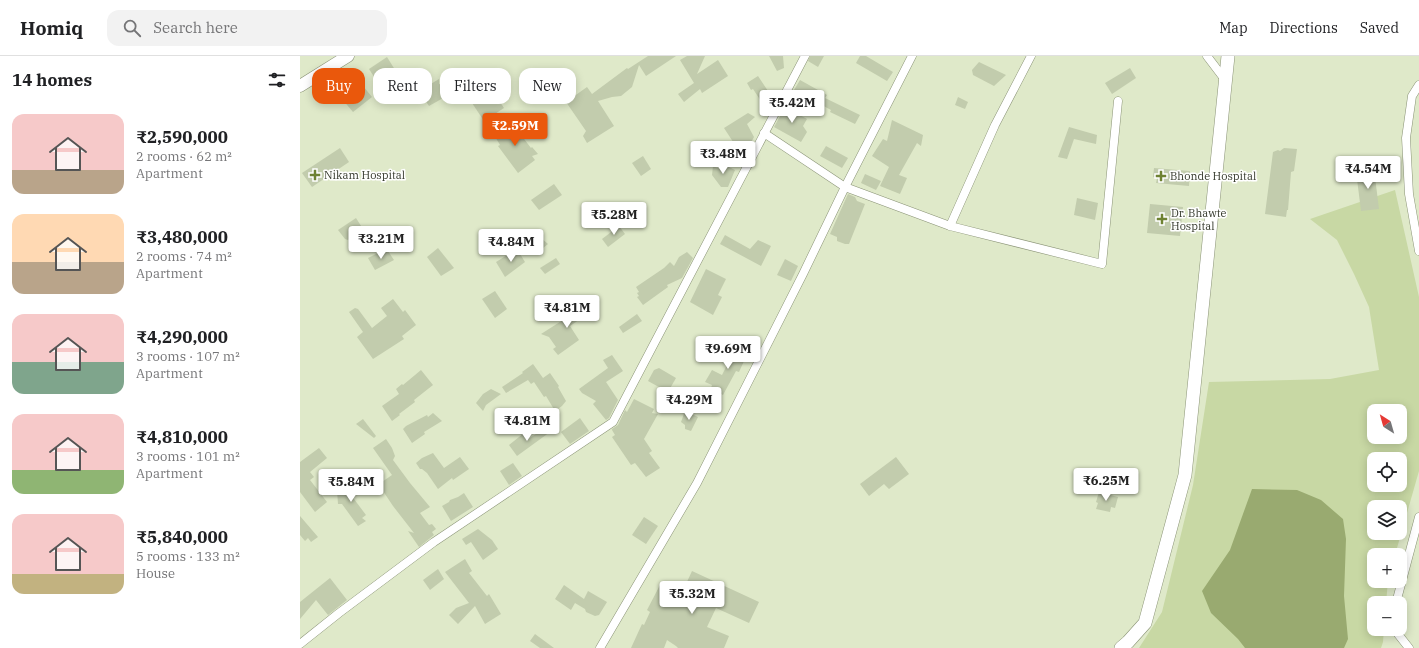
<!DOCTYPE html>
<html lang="en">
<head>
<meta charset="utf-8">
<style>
	:root { --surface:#fff; --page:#f2f2f2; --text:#202124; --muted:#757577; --line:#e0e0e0; --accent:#ea580c }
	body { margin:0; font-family:"IBM Plex Serif",serif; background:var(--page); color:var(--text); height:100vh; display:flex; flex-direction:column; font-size:15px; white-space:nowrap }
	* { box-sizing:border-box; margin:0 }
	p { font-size:13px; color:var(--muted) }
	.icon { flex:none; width:22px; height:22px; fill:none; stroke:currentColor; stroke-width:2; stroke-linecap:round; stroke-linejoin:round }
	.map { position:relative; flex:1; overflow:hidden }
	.panel { display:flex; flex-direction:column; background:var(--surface); width:300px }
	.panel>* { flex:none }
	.top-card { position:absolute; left:12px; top:12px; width:380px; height:36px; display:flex; gap:8px }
	.needle { width:26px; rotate:323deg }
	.fabs { position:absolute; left:1067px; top:348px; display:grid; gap:8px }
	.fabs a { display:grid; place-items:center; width:40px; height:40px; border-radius:8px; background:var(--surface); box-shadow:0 2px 10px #0003; font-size:20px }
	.price { position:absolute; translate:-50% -34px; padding:0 9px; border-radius:4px; background:#fff; color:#222; font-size:13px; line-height:26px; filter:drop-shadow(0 1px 2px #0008) }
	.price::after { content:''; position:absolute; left:50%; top:24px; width:12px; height:9px; margin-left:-6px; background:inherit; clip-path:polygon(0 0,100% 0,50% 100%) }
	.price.current { background:var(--accent); color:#fff }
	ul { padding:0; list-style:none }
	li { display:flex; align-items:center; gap:12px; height:100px; padding:0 12px }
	li span { display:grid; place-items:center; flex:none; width:112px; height:80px; border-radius:12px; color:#555 }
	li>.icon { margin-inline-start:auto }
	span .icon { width:48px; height:48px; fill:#fffc; stroke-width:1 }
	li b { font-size:17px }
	h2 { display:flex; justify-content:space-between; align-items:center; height:48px; padding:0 12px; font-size:17px }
	.pill { padding:0 14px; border-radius:12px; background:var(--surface); box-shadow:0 2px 10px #0003; font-size:14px; line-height:36px }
	.pill.current { background:var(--accent); color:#fff }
	header { display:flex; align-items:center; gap:24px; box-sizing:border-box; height:56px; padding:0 20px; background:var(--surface); border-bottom:1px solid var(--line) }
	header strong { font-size:19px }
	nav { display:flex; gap:22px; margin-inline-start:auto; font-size:14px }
	.search { width:280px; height:36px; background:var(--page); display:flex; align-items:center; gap:10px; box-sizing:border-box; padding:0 14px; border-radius:12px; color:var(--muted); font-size:15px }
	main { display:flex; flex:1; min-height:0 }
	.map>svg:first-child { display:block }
	.green { fill:#c8d8a4; fill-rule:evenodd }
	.water { fill:#99aa70 }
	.building { fill:#c2ccad }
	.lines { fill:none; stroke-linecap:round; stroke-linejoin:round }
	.street-casing { stroke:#8a9376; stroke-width:9 }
	.secondary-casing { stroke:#8a9376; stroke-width:13 }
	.primary-casing { stroke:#8a9376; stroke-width:14 }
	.street { stroke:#fff; stroke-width:8 }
	.secondary { stroke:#fff; stroke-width:12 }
	.primary { stroke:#fff; stroke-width:13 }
	.poi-dot { fill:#6e8232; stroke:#fff; stroke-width:1.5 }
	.labels { text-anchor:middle; stroke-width:3; stroke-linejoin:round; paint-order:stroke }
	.poi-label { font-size:11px; fill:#34382b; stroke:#fff; text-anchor:start }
</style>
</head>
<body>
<header>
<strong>Homiq</strong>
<div class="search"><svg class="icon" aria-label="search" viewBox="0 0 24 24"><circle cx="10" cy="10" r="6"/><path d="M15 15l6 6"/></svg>Search here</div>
<nav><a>Map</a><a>Directions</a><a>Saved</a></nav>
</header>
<main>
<section class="panel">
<h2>14 homes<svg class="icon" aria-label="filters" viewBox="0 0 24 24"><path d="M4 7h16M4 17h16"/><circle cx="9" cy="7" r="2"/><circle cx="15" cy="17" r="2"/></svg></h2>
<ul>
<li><span style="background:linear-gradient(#f6c9c9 70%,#b9a48a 0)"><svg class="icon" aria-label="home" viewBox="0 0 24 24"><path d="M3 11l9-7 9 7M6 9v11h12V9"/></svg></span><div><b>₹2,590,000</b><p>2 rooms · 62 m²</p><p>Apartment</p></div></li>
<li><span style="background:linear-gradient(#ffd9b3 60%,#b9a48a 0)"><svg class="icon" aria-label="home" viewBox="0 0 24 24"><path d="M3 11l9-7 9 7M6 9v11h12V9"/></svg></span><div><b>₹3,480,000</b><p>2 rooms · 74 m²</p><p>Apartment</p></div></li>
<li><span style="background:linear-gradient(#f6c9c9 60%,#7fa58c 0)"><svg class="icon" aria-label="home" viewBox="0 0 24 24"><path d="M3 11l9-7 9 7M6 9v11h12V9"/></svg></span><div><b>₹4,290,000</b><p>3 rooms · 107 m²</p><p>Apartment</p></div></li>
<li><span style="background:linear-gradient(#f6c9c9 70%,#8fb573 0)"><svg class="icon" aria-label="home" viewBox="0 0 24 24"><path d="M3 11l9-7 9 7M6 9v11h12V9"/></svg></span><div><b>₹4,810,000</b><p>3 rooms · 101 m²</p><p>Apartment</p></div></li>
<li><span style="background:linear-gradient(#f6c9c9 75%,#c2b280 0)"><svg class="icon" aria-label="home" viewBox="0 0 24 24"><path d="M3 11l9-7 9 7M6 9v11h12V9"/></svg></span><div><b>₹5,840,000</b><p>5 rooms · 133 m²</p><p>House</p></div></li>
</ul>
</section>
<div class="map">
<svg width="1119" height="592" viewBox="0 0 1119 592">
	<rect width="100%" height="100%" fill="#dfe9c9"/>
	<path class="green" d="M 1095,134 L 1119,241 L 1119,415 L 1095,499 L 1074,499 L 1074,525 L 1088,525 L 1086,547 L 1074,547 L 1074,573 L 1084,573 L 1083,586 L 1081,592 L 839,592 L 862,556 L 893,429 L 909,326 L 1030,323 L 1079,314 L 1069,251 L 1054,218 L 1037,184 L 1010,163 ZM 1074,355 L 1100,355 L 1100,381 L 1074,381 ZM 1074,403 L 1100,403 L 1100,429 L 1074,429 ZM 1074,451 L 1100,451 L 1100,477 L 1074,477 Z"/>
	<polygon class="water" points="952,433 997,434 1021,444 1043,463 1046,483 1044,540 1048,583 1044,592 945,592 938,583 911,557 902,535 930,494"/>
	<g class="building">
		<polygon points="348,0 376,0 346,20 339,9 332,31 321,40 312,41 298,45 314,70 287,87 283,80 286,75 266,46 287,31 292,38 327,12 328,13"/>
		<polygon points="387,0 405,0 397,18 418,4 428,20 402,37 400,33 384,46 378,38 394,27 380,4"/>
		<polygon points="469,0 483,0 484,12 477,15"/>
		<polygon points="510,0 524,0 518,11 508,5"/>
		<polygon points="560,0 566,0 593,16 587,25 556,7"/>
		<polygon points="87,1 107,33 89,44 69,13"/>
		<polygon points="679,6 706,19 694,30 673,19 672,14"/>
		<polygon points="830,12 836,22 812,38 805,27"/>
		<polygon points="50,14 72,41 53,56 31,30"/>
		<polygon points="458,20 472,41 463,48 453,33 451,34 447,27"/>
		<polygon points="139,23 139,28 148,30 152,37 129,50 119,35"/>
		<polygon points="500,24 527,39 525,42 560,59 555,68 530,56 531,54 494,34"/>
		<polygon points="192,34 204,52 184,65 172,47"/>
		<polygon points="658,41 668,46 665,53 655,49"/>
		<polygon points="485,51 507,63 503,70 507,76 501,86 474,71"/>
		<polygon points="448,57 455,61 447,68 454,81 448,92 443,90 439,95 424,72"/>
		<polygon points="592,64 623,79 621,90 617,87 599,119 607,122 600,138 580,130 589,111 572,100 583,83 587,85"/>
		<polygon points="211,66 231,92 232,91 238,98 232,100 235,104 218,117 198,90 200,89 193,77"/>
		<polygon points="769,71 797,79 796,88 774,83 767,103 758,101"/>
		<polygon points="526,90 548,102 542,112 520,100"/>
		<polygon points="40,92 49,106 12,131 2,117"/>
		<polygon points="984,92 997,93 994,115 991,116 988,154 987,154 986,161 965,158 973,96 978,94 980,95"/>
		<polygon points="343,100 351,113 341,120 332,107"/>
		<polygon points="423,108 435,114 428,131 421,131 412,119 413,110 420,113"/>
		<polygon points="854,112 890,115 889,130 856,127 857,122 853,121"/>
		<polygon points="1074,113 1079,153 1061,155 1056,115"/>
		<polygon points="565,118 581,125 576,134 561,127"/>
		<polygon points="254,128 262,139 239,154 231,144"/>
		<polygon points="548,138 555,141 557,145 565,148 549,188 545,188 537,185 537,181 530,178"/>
		<polygon points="777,142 798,147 795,164 774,159"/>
		<polygon points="850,148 883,151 880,180 847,177"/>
		<polygon points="56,162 63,173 48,184 45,183 38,174"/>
		<polygon points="319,170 325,178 308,191 302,183"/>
		<polygon points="425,179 450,193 458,184 471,190 461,210 420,188"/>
		<polygon points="240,181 248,188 237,197 232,189"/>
		<polygon points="138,192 154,212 141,220 127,201"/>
		<polygon points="217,193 225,206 205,221 196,206"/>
		<polygon points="88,195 94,204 75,214 68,202 80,196 80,200"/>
		<polygon points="387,196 393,202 382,222 367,229 368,231 343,249 337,241 339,240 337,237 339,236 336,231 364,212 370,206 374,210 379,201"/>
		<polygon points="256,202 260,208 245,218 240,212"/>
		<polygon points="485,203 498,210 491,225 477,219"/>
		<polygon points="406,213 426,223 418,239 422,241 413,259 390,246"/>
		<polygon points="195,235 207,253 195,262 182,243"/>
		<polygon points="93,243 103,256 105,254 116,269 102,280 104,283 73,303 57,281 63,276 49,256 55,252 58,253 72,272 87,260 81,252"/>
		<polygon points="286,246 292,255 270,270 279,284 258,299 253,293 256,291 249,281 241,278 263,264 268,258"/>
		<polygon points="337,258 342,265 323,277 319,271"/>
		<polygon points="438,287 450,292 439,316 436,315 423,339 411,332 412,329 405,326 412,314 422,319"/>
		<polygon points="312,299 323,315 306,326 318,344 309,362 306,364 293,348 296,345 282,337 279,333 308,312 303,304"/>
		<polygon points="233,308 243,322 250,317 259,330 258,331 266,345 262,350 255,355 246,340 244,341 234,326 231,328 228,324 206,337 202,331 223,317 222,316"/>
		<polygon points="359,312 376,322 368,336 348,325 354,314"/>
		<polygon points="121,314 133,329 114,344 115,346 99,358 100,359 92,365 82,350 99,338 96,333 102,328 103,329"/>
		<polygon points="191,333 201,338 186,349 183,355 176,347 183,338"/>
		<polygon points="334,343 354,353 352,357 358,358 344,383 352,395 349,397 360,412 346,421 335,407 331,409 312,381 315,379 312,374 312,373 318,369 325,354 327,356"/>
		<polygon points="385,355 398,361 391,375 385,373 385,369 381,366"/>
		<polygon points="133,357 142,365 124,376 125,378 112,387 103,373 106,370 127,359 128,361"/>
		<polygon points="280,362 289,375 270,388 261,376"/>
		<polygon points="63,363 76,380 74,382 56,368"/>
		<polygon points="247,371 250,376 217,400 209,389 224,377 228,383"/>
		<polygon points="86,383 92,392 95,400 93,404 110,427 130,451 120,457 129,469 132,468 136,473 132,476 134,479 119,491 108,475 114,477 93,450 81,432 81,431 79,428 92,419 73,392"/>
		<polygon points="19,392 27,402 10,416 14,421 10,424 27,446 15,456 0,436 0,406"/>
		<polygon points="133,397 144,412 160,401 169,413 153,424 152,422 138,433 127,417 122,413 120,413 116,407 122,402"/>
		<polygon points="596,401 609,418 589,433 584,428 569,440 560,428"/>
		<polygon points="213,407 222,420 209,429 200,415"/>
		<polygon points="51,424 54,437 51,439 66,459 62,462 66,465 58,470 42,448 38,448 37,434"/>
		<polygon points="799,436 818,441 815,452 811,451 810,456 796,453 798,447 796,446"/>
		<polygon points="164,437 173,451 151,465 142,450 149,446 150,444 158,441"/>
		<polygon points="0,460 18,481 11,486 8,482 5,485 0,479"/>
		<polygon points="344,461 358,470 346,488 332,479"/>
		<polygon points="178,473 192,484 198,493 183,504 171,486 166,489 162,483"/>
		<polygon points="165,503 172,515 169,517 187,540 189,538 201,558 185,568 175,550 158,568 149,559 156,552 169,547 145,516"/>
		<polygon points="138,513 144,523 130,534 123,524"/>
		<polygon points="392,515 459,546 449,567 416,552 407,571 429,580 424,592 378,592 376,590 367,584 364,592 331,592 342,568 344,569 350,556 347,554 360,529 381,539"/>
		<polygon points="30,522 47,544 28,559 16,544 0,563 0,546"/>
		<polygon points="264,529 284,543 288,535 307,546 299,559 295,560 286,556 285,553 275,547 271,554 255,543"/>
		<polygon points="235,578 254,592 240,592 230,585"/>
	</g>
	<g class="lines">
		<defs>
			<g id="street">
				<polyline points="907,0 926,25"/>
				<polyline points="1119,29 1112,40 1106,82 1109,138 1119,195"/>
				<polyline points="464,77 545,131 650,170 802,208 818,45"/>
				<polyline points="650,170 695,69 731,0"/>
				<polyline points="1096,547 1119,461"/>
				<polyline points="1094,573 1109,592"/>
				<polyline points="0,588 39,557 134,486 313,366 505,0"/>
				<polyline points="300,592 397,427 503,218 545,131 612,0"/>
			</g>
			<polyline id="secondary" points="0,30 48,0"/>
			<polyline id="primary" points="821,592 828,586 845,567 885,419 928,0"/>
		</defs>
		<use href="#street" class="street-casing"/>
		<use href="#secondary" class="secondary-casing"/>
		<use href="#primary" class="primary-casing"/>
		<use href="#street" class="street"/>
		<use href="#secondary" class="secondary"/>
		<use href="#primary" class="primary"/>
	</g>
	<g class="poi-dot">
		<path d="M13 113h4v4h4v4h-4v4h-4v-4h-4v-4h4z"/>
		<path d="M859 114h4v4h4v4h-4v4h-4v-4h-4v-4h4z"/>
		<path d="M860 157h4v4h4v4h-4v4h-4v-4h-4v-4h4z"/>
	</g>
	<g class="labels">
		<g class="poi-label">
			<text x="24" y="123">Nikam Hospital</text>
			<text x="870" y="124">Bhonde Hospital</text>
			<text x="871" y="161">Dr. Bhawte<tspan x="871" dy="13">Hospital</tspan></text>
		</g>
	</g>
</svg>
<div class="fabs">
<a><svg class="needle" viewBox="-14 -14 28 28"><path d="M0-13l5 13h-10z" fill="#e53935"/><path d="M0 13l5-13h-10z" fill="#757577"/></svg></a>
<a><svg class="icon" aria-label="locate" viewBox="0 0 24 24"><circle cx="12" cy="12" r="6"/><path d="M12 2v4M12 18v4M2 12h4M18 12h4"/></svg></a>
<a><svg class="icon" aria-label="layers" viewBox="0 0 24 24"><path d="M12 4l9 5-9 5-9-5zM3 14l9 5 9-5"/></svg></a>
<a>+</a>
<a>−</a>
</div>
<b class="price" style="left:492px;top:68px">₹5.42M</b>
<b class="price current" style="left:215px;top:91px">₹2.59M</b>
<b class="price" style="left:423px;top:119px">₹3.48M</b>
<b class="price" style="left:1068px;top:134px">₹4.54M</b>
<b class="price" style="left:314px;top:180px">₹5.28M</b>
<b class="price" style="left:81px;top:204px">₹3.21M</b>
<b class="price" style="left:211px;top:207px">₹4.84M</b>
<b class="price" style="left:267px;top:273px">₹4.81M</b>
<b class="price" style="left:428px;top:314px">₹9.69M</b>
<b class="price" style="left:389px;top:365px">₹4.29M</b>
<b class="price" style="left:227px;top:386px">₹4.81M</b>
<b class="price" style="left:806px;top:446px">₹6.25M</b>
<b class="price" style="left:51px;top:447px">₹5.84M</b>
<b class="price" style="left:392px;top:559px">₹5.32M</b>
<div class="top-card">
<a class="pill current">Buy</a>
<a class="pill">Rent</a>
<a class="pill">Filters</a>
<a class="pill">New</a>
</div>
</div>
</main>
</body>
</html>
